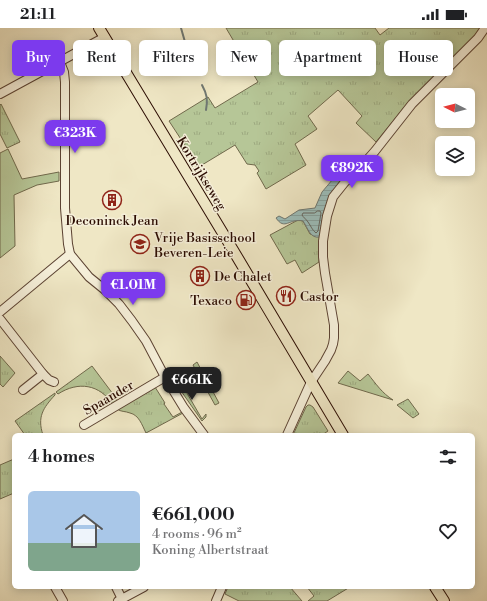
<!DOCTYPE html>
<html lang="en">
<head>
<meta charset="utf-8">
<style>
	:root { --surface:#fff; --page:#f2f2f2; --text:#202124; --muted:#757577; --accent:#7c3aed }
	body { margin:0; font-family:"Libre Bodoni",serif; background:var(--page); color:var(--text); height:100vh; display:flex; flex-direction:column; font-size:15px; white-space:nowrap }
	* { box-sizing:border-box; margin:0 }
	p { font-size:13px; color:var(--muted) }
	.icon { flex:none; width:22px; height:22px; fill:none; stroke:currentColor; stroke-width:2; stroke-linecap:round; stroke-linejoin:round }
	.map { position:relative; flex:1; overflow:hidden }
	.sheet { position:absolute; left:12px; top:405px; width:463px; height:156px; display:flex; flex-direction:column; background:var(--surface); border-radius:6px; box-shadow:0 2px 10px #0003 }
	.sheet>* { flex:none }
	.top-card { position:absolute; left:12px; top:12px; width:463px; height:36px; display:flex; gap:8px }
	.needle { width:26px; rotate:276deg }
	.controls { position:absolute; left:435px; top:60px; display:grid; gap:8px }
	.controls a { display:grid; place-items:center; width:40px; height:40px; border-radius:6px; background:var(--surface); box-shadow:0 2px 10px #0003; font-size:20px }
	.price { position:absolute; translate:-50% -34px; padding:0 9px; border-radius:8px; background:var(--accent); color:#fff; font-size:13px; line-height:26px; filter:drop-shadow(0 1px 2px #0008) }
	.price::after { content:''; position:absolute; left:50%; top:24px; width:12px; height:9px; margin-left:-6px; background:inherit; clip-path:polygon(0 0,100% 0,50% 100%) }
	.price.selected { background:#222; color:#fff }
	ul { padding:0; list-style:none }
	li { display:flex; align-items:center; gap:12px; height:100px; padding:0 16px }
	li span { display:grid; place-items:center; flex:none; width:112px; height:80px; border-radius:6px; color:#555 }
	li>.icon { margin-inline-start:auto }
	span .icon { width:48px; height:48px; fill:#fffc; stroke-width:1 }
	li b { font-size:17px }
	h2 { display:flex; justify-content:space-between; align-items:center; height:48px; padding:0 16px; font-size:17px }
	.chip { padding:0 14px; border-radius:6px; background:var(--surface); box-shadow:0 2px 10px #0003; font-size:14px; line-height:36px }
	.chip.selected { background:var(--accent); color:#fff }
	.status { display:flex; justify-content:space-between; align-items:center; height:28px; padding:0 20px; background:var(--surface); direction:ltr }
	.status svg { height:11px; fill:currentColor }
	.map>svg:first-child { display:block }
	.grass { fill:url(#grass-tufts); stroke:#70694c }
	.garden { fill:#b6c697; stroke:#70694c }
	.water { fill:url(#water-rules); stroke:#6f7771 }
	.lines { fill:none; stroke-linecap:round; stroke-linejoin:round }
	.shore { stroke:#64655e; stroke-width:1 }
	.stream { stroke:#6f7771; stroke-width:2 }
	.minor-casing { stroke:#5c4333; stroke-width:10 }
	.major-casing { stroke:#2b0c02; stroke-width:12 }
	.minor { stroke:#f5efd9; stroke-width:8 }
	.major { stroke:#efe7c5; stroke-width:10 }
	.labels { text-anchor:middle; stroke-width:3; stroke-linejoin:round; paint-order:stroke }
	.street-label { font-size:13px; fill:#2b0c02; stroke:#f5efd9 }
	.poi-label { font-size:13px; fill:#2b0c02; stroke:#f5efd9; text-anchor:start }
</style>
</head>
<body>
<div class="status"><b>21:11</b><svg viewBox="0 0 49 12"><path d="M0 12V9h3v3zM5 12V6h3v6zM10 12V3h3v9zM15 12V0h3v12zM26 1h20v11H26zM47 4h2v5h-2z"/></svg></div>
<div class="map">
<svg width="487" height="573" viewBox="0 0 487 573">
	<defs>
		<pattern id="grass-tufts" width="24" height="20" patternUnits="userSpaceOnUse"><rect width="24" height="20" fill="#b6c697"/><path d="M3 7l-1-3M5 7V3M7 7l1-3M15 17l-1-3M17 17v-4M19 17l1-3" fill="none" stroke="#9da980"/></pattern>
		<pattern id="water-rules" width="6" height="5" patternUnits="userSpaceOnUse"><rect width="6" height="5" fill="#9cbebb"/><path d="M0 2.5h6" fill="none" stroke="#87a29f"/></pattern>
	</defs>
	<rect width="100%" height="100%" fill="#efe7c5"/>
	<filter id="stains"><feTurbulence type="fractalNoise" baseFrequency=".005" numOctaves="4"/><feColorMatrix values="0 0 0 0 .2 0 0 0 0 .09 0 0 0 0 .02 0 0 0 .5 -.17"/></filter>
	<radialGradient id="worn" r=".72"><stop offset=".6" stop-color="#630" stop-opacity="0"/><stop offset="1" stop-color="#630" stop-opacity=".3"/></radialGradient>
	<g class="grass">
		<polygon points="226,0 375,0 380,7 389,0 481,0 469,14 411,71 376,114 356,95 362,88 338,62 308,88 317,101 295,116 306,137 266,161 257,145 259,143 255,137 247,136 235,117 197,140 188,122 169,93 208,69 215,80 258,54"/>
		<polygon points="1,76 20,114 7,120 0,106 0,77"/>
		<polygon points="298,192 303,193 304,195 310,206 320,209 319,234 302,245 295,232 287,236 270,207"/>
		<polygon points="0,328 15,345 3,359 0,356"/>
		<polygon points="197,334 219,375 215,377 193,337"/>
		<path d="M 92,338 L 116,370 L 118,374 L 113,377 C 100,356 78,353 58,366 L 56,364 Z"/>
		<polygon points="182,343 177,348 202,391 206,386 206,389 202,393 172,350"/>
		<path d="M 348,343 L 360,353 L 368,346 C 376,356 382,365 393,372 L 338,355 Z"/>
		<path d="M 155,359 L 165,375 L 164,376 L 173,389 L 182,384 L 183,385 L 146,405 C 142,397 139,387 130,385 C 125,383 121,384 117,381 Z"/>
		<path d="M 55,365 L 55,367 C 43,380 37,389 43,407 L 25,407 L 15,393 Z"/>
		<polygon points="408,371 419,386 413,390 397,377"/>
		<polygon points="308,377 310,377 313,379 328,403 322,407 293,407 306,379"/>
		<polygon points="14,431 14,465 0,471 0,437"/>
		<polygon points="228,559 290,559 302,573 239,573 225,566"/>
		<polygon points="307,559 350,559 327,573 308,573 314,568"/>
	</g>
	<polygon class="garden" points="8,121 22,151 59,144 59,153 37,157 14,167 15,218 0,230 0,125"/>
	<path class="water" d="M 338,146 L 343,147 L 344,150 L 320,209 C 310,211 308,200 303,193 C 289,190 285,203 276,190 L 279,188 L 285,191 L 299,182 L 315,180 L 322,164 L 333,151 Z"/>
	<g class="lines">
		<path class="shore" d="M 318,183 L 320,183 L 321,185 L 318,203 L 316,205 C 312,202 311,198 308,194 C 306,191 303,189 302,187 L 303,185 L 314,185 Z"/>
		<g class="stream">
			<polyline points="181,0 187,21 197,45"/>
			<path d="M 202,57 C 207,66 208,72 206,82"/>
		</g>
		<defs>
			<g id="minor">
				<polyline points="60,34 64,44 65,54 65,180 68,216 70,226 89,249 105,262 119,276 132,293 146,313 165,349 184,380 204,407"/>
				<polyline points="0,66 105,9"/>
				<polyline points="0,284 70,226"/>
				<polyline points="0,291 43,346 49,352 54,354"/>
				<polyline points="23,362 43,346"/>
				<polyline points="84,397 165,349"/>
				<polyline points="287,407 311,354 325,333 331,322 333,316 334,310 334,297 325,245 323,229 323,213 327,188 333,169 345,154 360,140 375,123 412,76 478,10 485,0"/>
				<polyline points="55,559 63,573"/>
				<polyline points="116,559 122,571"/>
				<polyline points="118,573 144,559"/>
				<polyline points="216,573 222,559"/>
			</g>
			<g id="major">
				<polyline points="99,0 230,217 343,407"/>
				<polyline points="435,559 444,573"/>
			</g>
		</defs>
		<use href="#minor" class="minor-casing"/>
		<use href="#major" class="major-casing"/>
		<use href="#minor" class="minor"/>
		<use href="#major" class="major"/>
	</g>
	<defs>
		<symbol id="building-ring" viewBox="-11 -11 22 22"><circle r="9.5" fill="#f5efd9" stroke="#8f2418" stroke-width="1.5"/><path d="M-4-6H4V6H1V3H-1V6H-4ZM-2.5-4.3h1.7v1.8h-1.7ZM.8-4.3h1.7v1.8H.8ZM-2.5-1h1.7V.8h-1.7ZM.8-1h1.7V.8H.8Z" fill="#8f2418"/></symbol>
		<symbol id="school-ring" viewBox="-11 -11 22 22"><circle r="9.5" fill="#f5efd9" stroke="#8f2418" stroke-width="1.5"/><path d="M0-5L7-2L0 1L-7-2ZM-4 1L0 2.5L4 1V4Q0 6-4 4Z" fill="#8f2418"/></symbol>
		<symbol id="restaurant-ring" viewBox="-11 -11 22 22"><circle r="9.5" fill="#f5efd9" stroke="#8f2418" stroke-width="1.5"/><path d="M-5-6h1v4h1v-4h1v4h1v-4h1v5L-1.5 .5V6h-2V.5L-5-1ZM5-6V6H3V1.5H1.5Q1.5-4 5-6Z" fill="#8f2418"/></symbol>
		<symbol id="fuel-ring" viewBox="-11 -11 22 22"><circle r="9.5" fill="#f5efd9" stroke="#8f2418" stroke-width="1.5"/><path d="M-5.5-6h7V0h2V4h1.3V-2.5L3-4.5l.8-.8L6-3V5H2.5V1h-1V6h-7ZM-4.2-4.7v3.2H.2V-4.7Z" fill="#8f2418"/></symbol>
	</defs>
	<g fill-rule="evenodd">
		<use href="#building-ring" x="101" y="161" width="22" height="22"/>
		<use href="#school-ring" x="129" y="205" width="22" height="22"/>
		<use href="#building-ring" x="189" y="237" width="22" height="22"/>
		<use href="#restaurant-ring" x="275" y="257" width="22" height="22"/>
		<use href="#fuel-ring" x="235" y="261" width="22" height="22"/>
	</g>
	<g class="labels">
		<g class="street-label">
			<text transform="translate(202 145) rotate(59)" y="5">Kortrijkseweg</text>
			<text transform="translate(108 369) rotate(-30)" y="5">Spaander</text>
		</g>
		<g class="poi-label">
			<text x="112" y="197" text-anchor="middle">Deconinck Jean</text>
			<text x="154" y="214">Vrije Basisschool<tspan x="154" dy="15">Beveren-Leie</tspan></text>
			<text x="214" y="253">De Chalet</text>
			<text x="300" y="273">Castor</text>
			<text x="232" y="277" text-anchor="end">Texaco</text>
		</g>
	</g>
	<rect width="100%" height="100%" filter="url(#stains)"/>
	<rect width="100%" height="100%" fill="url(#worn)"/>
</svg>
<div class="controls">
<a><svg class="needle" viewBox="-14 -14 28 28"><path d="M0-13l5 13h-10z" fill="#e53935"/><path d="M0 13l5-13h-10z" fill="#757577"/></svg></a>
<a><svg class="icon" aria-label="layers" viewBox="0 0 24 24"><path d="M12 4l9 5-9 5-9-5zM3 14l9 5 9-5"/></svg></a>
</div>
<b class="price" style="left:75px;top:126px">€323K</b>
<b class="price" style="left:352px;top:161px">€892K</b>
<b class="price" style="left:133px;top:278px">€1.01M</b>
<b class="price selected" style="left:192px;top:373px">€661K</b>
<div class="top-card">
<a class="chip selected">Buy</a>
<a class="chip">Rent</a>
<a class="chip">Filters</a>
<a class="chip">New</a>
<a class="chip">Apartment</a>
<a class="chip">House</a>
</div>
<section class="sheet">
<h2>4 homes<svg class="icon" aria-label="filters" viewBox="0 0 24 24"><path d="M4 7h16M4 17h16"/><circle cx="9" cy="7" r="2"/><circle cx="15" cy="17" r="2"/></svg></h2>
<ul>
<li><span style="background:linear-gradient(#a9c7e8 65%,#7fa58c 0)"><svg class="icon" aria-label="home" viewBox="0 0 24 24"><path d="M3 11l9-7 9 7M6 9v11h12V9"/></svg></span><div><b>€661,000</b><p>4 rooms · 96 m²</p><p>Koning Albertstraat</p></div><svg class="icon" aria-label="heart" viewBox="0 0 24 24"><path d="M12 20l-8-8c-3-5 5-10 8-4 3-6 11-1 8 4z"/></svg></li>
</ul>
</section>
</div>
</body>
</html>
